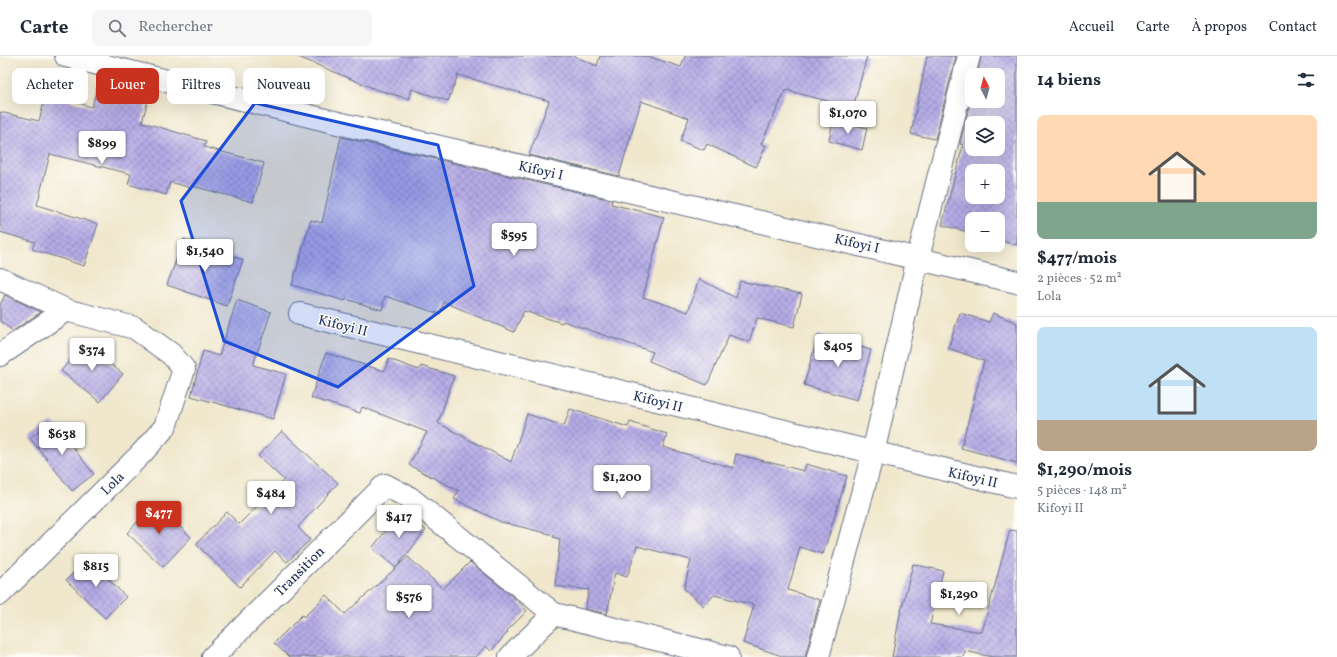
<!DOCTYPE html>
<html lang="fr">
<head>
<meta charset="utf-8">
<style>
	:root { --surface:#fff; --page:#f6f6f7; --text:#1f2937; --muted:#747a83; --line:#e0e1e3; --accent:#c8321e }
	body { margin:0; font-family:Vollkorn,serif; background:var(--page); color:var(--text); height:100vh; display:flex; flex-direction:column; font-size:15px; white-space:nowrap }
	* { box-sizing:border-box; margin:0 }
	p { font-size:13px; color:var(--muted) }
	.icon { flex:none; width:22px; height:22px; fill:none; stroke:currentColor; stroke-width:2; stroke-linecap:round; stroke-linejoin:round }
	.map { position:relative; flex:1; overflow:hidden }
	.sheet { display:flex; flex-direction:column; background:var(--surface); width:320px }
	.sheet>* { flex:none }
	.hud { position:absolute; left:12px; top:12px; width:380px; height:36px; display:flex; gap:8px }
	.needle { width:26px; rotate:354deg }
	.controls { position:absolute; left:965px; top:12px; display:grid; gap:8px }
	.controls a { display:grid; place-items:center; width:40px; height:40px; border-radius:8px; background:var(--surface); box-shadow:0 4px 16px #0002; font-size:20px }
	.price { position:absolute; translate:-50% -34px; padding:0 9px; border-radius:4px; background:#fff; color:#222; font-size:13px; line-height:26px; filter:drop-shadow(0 1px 2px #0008) }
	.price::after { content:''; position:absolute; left:50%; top:24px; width:12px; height:9px; margin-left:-6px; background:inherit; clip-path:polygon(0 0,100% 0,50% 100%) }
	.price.selected { background:var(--accent); color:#fff }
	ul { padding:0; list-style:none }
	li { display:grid; align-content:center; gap:8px; height:212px; padding:0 20px }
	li+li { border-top:1px solid var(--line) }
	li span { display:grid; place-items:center; height:124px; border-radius:8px; color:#555 }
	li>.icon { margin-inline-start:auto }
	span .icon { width:72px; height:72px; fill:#fffc; stroke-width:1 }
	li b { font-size:17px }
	h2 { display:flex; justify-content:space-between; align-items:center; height:48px; padding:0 20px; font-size:17px }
	.chip { padding:0 14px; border-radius:8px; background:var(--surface); box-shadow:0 4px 16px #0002; font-size:14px; line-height:36px }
	.chip.selected { background:var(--accent); color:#fff }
	header { display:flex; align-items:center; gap:24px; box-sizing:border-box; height:56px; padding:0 20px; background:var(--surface); border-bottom:1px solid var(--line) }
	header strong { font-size:19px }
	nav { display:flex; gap:22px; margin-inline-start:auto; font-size:14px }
	.search { width:280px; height:36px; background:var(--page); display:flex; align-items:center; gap:10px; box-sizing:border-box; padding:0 14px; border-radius:8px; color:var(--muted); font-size:15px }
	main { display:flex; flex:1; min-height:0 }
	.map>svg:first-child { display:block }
	.building { fill:url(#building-cross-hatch); fill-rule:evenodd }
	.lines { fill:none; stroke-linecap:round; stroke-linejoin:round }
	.minor-casing { stroke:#666f84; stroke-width:24 }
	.minor { stroke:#fff; stroke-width:22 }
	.marked { fill:#1d4ed8; fill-opacity:0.2; stroke:#1d4ed8; stroke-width:3; stroke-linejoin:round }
	.labels { text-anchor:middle; stroke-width:3; stroke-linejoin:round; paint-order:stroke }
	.street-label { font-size:14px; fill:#1b2f5e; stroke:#fdfcf7 }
</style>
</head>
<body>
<header>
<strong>Carte</strong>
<div class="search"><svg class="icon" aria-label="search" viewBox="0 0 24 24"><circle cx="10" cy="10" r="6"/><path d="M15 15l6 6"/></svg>Rechercher</div>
<nav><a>Accueil</a><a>Carte</a><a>À propos</a><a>Contact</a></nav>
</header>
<main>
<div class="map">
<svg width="1017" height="601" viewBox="0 0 1017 601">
	<defs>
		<pattern id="building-cross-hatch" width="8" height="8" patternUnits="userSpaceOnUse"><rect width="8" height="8" fill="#b6abe6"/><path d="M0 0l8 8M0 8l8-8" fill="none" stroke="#938cbe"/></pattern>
	</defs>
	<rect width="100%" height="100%" fill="#fdfcf7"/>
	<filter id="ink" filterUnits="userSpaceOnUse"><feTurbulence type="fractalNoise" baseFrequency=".025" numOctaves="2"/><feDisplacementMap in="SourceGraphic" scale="8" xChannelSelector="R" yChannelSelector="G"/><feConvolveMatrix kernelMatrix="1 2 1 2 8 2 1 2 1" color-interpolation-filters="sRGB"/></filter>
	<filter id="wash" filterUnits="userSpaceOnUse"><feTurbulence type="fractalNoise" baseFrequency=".012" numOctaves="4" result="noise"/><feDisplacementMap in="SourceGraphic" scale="16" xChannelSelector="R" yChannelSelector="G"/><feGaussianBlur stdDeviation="0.9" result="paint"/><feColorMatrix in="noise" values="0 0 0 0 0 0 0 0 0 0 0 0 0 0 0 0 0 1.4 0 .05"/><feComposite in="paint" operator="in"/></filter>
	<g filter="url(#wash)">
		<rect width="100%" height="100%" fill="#f0e7cc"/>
		<g id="blocks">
			<g class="building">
				<polygon points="296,0 574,0 597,10 600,0 647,0 681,11 685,0 867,0 853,52 786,34 761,88 766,90 756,111 707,88 704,94 680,85 689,62 641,45 619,120 529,99 549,45 458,19 448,45 412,33 409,43 375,33"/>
				<polygon points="927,0 956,0 935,83 911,78"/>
				<path d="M 981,0 L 1017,0 L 1017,189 L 998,184 L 998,163 L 972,163 L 972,177 L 942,169 L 963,89 L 960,88 L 972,39 L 972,45 L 998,45 L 998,19 L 977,19 ZM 972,67 L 998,67 L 998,93 L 972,93 ZM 972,115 L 998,115 L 998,141 L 972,141 Z"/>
				<polygon points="97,31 148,44 142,66 206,85 204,91 264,107 253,146 192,130 191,132 170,126 166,139 128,128 131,118 50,98 37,149 98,168 84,210 32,193 35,186 0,176 0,56 39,65 46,38 92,51"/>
				<polygon points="833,64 867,72 862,94 829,85"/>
				<polygon points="341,81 612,144 611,148 664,161 643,241 688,256 699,223 736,242 740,225 802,238 794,271 757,262 749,286 729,279 707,329 649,305 653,296 563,265 562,267 524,255 514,276 444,246 440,258 385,240 382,254 346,243 345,245 292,229 311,164 322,167"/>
				<polygon points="184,183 243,204 227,250 167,229"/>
				<polygon points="5,239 41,256 13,275 0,265 0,249"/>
				<polygon points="237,244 271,256 253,309 286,318 273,363 191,340 203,295 219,300"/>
				<polygon points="960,257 989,266 993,257 1017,267 1017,407 961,392 984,305 948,292"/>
				<polygon points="818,279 871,294 857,344 804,329"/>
				<polygon points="84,287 123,318 100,346 61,315"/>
				<polygon points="326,297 384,315 389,303 419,314 421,310 454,320 438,367 511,406 527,358 564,370 570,353 628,371 630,366 667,378 663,391 733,412 736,398 804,415 806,408 847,420 823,498 800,491 788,534 820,544 805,601 785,601 743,587 754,549 714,539 704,550 684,533 691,504 637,490 627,521 615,517 607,558 585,553 589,534 555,530 560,483 553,481 554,479 501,466 454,443 459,435 409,409 427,376 362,351 360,357 311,342"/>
				<polygon points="52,365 94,418 72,435 30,382"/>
				<polygon points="282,375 338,427 298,471 310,484 287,506 275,495 240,531 196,488 227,456 239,468 284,424 258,400"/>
				<polygon points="155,447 191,481 163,511 127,477"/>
				<polygon points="402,455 426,474 396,512 372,492"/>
				<polygon points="1010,474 1017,475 1017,601 992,601 965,595 963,601 892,601 900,559 913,508 943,515 930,568 982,576"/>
				<polygon points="408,501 443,533 470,506 518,545 527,555 507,575 508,576 491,595 486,590 476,601 289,601 274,587 302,559 304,561 326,539 345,558"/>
				<polygon points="88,502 126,541 105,562 66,524"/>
			</g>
		</g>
	</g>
	<g filter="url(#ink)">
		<use href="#blocks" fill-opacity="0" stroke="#666f84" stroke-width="1"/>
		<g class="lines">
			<defs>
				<g id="minor">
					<polyline points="66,0 342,68 1017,226"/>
					<polyline points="0,223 66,254 135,272 171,298 184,313 165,371 141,398 0,538"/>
					<polyline points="300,258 1017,431"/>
					<polyline points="0,299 66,254"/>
					<polyline points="213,601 385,429 410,442 554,558 728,601"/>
					<polyline points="510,601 554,558"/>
					<polyline points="818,601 873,397 918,202 969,0"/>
				</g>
			</defs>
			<use href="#minor" class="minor-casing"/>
			<use href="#minor" class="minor"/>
		</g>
	</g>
	<path class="marked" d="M 255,47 L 438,89 L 474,230 L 338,331 L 224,285 L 181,145 Z"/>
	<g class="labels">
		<g class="street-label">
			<text transform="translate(541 114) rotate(13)" y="5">Kifoyi I</text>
			<text transform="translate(857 187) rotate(13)" y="5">Kifoyi I</text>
			<text transform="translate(343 269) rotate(14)" y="5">Kifoyi II</text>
			<text transform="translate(658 345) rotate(14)" y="5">Kifoyi II</text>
			<text transform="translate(973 421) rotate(13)" y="5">Kifoyi II</text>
			<text transform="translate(112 427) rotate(-45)" y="5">Lola</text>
			<text transform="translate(299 515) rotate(-45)" y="5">Transition</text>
		</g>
	</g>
</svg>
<div class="controls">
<a><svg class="needle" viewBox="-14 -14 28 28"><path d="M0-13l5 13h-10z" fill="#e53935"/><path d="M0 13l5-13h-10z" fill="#747a83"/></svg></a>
<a><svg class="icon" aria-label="layers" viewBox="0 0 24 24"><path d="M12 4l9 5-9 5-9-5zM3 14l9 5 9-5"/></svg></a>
<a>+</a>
<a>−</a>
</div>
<b class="price" style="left:848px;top:79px">$1,070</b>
<b class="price" style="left:102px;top:109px">$899</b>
<b class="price" style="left:514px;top:201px">$595</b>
<b class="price" style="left:205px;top:217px">$1,540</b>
<b class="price" style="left:838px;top:312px">$405</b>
<b class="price" style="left:92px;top:316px">$374</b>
<b class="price" style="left:62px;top:400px">$638</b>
<b class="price" style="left:622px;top:443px">$1,200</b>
<b class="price" style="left:271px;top:459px">$484</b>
<b class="price selected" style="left:159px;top:479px">$477</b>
<b class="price" style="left:399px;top:483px">$417</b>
<b class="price" style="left:96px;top:532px">$815</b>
<b class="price" style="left:959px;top:560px">$1,290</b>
<b class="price" style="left:409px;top:563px">$576</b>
<div class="hud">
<a class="chip">Acheter</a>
<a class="chip selected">Louer</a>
<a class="chip">Filtres</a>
<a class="chip">Nouveau</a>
</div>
</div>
<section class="sheet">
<h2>14 biens<svg class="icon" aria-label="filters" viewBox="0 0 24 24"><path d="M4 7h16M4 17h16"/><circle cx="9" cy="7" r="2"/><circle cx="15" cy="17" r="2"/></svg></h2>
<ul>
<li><span style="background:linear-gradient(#ffd9b3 70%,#7fa58c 0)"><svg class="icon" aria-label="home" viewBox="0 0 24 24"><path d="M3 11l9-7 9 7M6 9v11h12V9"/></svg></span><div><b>$477/mois</b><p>2 pièces · 52 m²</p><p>Lola</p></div></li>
<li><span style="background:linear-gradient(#bfe0f5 75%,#b9a48a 0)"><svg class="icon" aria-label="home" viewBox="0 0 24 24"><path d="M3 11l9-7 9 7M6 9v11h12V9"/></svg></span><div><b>$1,290/mois</b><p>5 pièces · 148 m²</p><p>Kifoyi II</p></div></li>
</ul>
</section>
</main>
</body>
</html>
